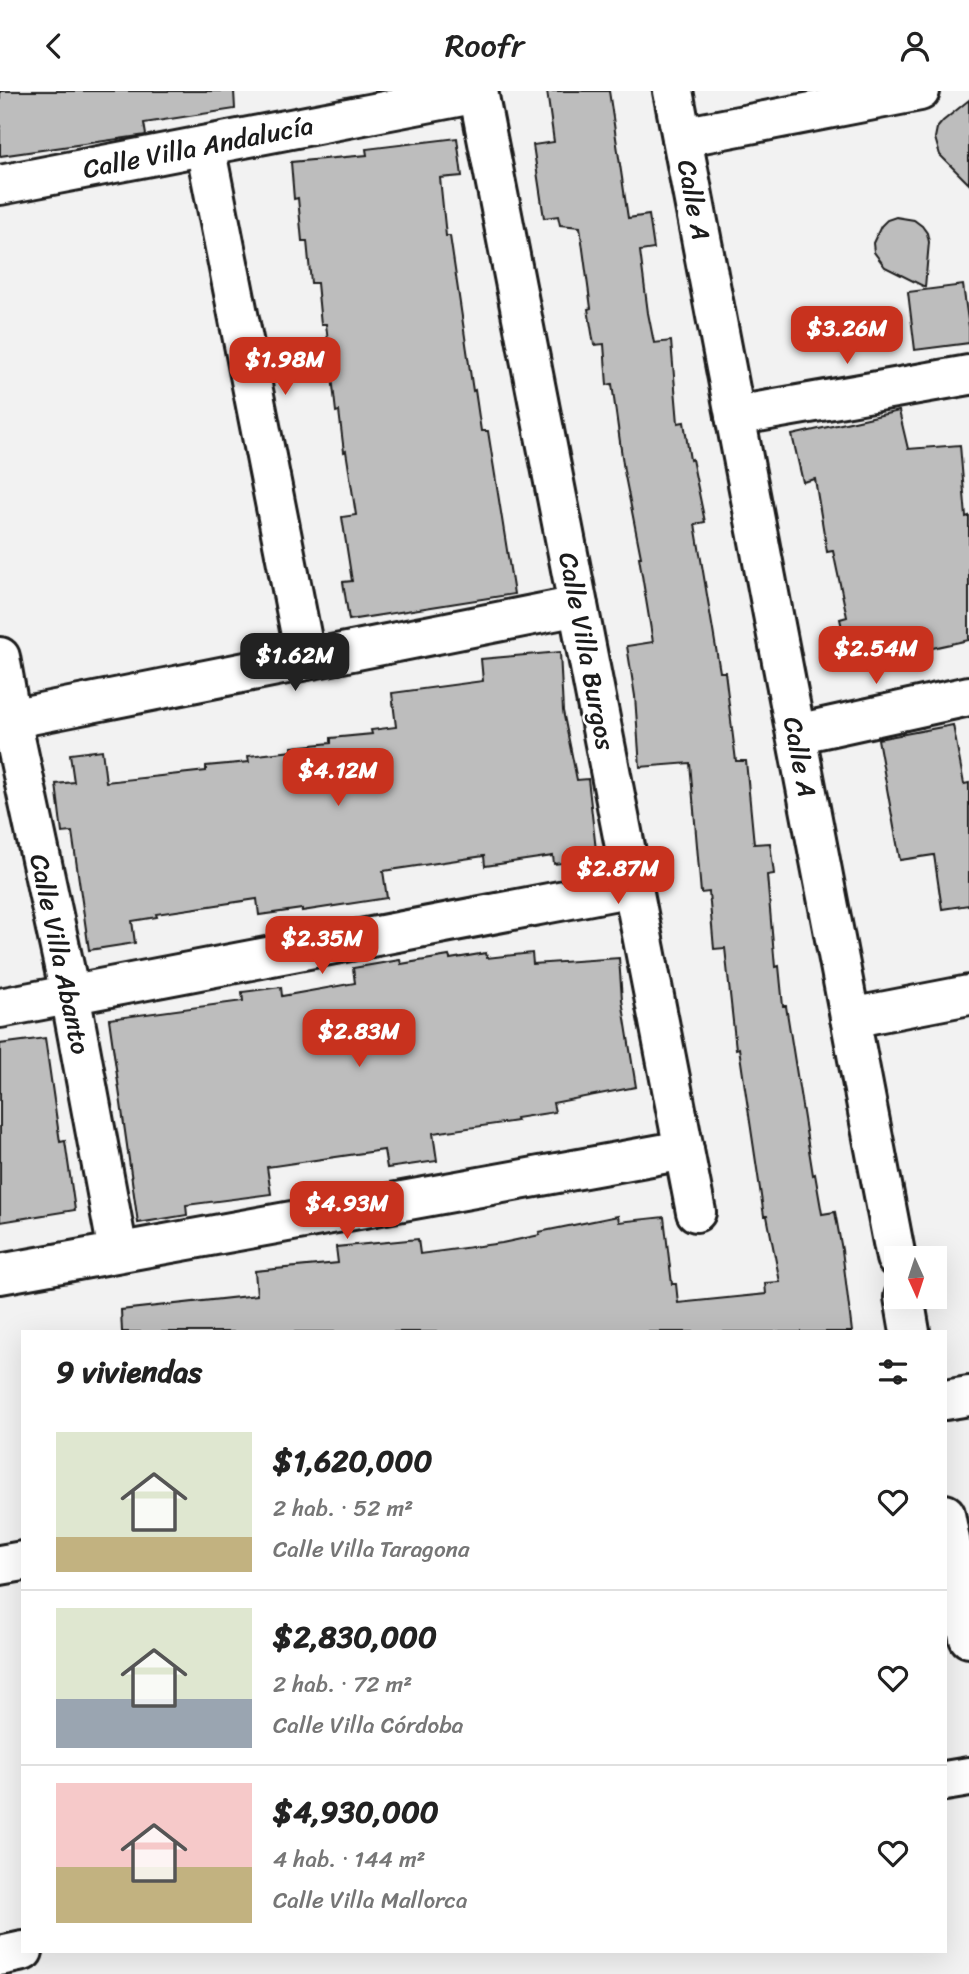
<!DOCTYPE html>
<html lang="es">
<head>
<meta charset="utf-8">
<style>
	:root { --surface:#fff; --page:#f6f6f6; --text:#222; --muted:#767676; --line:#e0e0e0; --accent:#c8321e }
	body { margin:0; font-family:Sriracha,sans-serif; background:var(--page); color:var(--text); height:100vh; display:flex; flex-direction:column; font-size:26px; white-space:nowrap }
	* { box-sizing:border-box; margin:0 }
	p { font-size:23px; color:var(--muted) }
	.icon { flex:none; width:38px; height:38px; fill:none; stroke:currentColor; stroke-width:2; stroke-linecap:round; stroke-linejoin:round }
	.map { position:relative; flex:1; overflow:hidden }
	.side { position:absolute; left:21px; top:1239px; width:926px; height:623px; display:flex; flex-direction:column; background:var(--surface); border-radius:0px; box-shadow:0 7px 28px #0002 }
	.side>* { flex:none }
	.needle { width:46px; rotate:177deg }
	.fabs { position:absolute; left:884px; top:1155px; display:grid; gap:14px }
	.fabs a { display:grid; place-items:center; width:63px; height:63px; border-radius:0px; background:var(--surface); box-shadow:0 7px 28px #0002; font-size:35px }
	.price { position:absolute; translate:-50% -60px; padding:0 16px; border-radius:14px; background:var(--accent); color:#fff; font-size:23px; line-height:46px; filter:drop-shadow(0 2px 4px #0008) }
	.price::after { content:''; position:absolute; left:50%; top:42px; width:21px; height:16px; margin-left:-10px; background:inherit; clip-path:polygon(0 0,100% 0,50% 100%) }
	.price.active { background:#222; color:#fff }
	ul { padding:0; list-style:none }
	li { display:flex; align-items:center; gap:21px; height:175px; padding:0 35px }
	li+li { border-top:2px solid var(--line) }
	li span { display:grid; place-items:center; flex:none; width:196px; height:140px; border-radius:0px; color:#555 }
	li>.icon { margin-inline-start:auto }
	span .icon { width:84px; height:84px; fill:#fffc; stroke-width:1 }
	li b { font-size:30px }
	h2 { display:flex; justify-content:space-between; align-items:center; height:84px; padding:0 35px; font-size:30px }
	header { display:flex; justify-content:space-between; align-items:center; height:91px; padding:0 35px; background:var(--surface); font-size:32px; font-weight:600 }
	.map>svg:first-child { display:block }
	.building { fill:#bdbdbd; stroke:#1c1c1c; stroke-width:2 }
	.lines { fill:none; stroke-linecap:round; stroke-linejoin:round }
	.minor-casing { stroke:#1c1c1c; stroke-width:44 }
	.tertiary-casing { stroke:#1c1c1c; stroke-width:44 }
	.minor { stroke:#fff; stroke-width:38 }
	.tertiary { stroke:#fff; stroke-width:38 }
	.labels { text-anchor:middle; stroke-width:5; stroke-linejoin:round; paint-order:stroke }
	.street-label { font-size:26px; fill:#1c1c1c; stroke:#fff }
</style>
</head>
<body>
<header><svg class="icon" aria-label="back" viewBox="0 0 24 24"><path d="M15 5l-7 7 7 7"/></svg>Roofr<svg class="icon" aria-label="person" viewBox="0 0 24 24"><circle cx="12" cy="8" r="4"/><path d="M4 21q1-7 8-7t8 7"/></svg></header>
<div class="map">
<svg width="969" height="1883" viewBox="0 0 969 1883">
	<rect width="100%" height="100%" fill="#f2f2f2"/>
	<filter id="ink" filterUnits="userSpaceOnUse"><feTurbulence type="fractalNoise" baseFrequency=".0143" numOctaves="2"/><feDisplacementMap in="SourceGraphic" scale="14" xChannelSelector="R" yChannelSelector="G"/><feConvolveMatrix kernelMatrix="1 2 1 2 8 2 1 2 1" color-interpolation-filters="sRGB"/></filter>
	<g filter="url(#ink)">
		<g class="building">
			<polygon points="0,0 234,0 235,18 144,32 146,44 0,65"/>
			<polygon points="547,0 609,0 628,127 649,124 654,158 640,160 648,222 654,252 671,250 678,332 684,331 690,369 692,368 705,431 695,433 720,581 725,581 736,670 746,670 754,753 770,752 774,783 767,784 775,876 779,875 783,915 786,915 813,1084 815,1083 822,1123 835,1121 842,1159 852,1241 122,1241 121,1219 257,1204 255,1180 338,1172 336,1156 418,1148 420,1163 502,1152 540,1144 539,1141 618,1125 619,1131 664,1126 672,1193 676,1193 678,1212 766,1203 765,1192 780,1191 767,1125 764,1125 739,957 736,958 725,857 714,858 709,801 701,802 690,672 640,676 635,605 627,555 653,551 639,466 641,466 624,380 612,293 607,294 604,253 594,254 588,218 591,217 580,136 560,134 558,125 544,127 533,54 554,51"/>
			<polygon points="969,9 969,93 940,64 935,47 937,37 943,30"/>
			<polygon points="457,47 462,85 440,87 446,145 450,145 473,300 475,299 481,340 488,340 514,503 349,529 343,491 352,490 342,426 356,424 346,360 344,361 339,320 336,321 326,233 321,233 317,192 311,192 307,150 302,150 298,107 294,108 291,71 367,64 366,58"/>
			<polygon points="896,126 914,129 922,135 927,142 929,151 925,196 885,176 874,161 873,152 881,135 887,129"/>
			<polygon points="963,194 969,236 969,252 915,259 908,201"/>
			<polygon points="899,320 908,358 960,354 966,426 969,425 969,549 851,575 840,528 847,526 833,460 827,461 815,388 803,391 792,344"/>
			<polygon points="560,561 563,620 577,689 588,688 597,768 554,773 553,765 485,775 484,765 383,780 387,807 302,820 302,818 259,824 257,808 156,823 157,826 132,830 135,852 89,859 72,741 62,742 56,693 74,691 70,663 102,659 106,691 206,680 206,675 249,671 248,665 292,660 292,656 331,652 331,647 372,643 371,639 396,636 392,602 483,590 481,568"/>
			<polygon points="953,634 964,693 969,692 969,814 942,818 934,764 900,769 878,648"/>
			<polygon points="486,862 487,867 532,862 533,873 619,867 622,909 636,996 553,1012 555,1021 516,1027 517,1030 433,1042 437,1070 387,1077 384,1059 267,1076 271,1103 186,1114 187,1124 138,1132 109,928 243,910 242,901 281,896 282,905 355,892 353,877 400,869 401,873 449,865 450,868"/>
			<polygon points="45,947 60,1051 65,1050 75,1119 0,1131 0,953"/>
		</g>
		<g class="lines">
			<defs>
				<g id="minor">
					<polyline points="478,0 696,1121"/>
					<polyline points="673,0 896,1167"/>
					<polyline points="682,46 920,0"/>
					<polyline points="205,55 306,569"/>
					<polyline points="0,94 478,2"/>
					<polyline points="735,325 969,284"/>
					<polyline points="0,566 11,628 70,903 118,1161"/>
					<polyline points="0,630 578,515"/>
					<polyline points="796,643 969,605"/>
					<polyline points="0,917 633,796"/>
					<polyline points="850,927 969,904"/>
					<polyline points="0,1183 684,1059"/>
					<polyline points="904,1206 910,1241"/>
					<polyline points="945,1423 969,1547"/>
					<polyline points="945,1690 969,1686"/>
					<polyline points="0,1865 23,1860"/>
				</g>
				<g id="tertiary">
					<polyline points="945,1309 969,1305"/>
					<polyline points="0,1474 23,1470"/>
				</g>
			</defs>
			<use href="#minor" class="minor-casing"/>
			<use href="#tertiary" class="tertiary-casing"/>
			<use href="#minor" class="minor"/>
			<use href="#tertiary" class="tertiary"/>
		</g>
	</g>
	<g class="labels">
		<g class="street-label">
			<text transform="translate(198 56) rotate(-11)" y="9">Calle Villa Andalucía</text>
			<text transform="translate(694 109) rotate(79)" y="9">Calle A</text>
			<text transform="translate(587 560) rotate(79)" y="9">Calle Villa Burgos</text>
			<text transform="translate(800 666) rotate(79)" y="9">Calle A</text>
			<text transform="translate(60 863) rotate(78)" y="9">Calle Villa Abanto</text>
		</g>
	</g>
</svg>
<div class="fabs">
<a><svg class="needle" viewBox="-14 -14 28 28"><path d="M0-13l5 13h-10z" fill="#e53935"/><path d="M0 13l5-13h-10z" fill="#767676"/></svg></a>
</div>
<b class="price" style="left:847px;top:275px">$3.26M</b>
<b class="price" style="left:285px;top:306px">$1.98M</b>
<b class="price" style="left:876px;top:595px">$2.54M</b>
<b class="price active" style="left:295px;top:602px">$1.62M</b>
<b class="price" style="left:338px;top:717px">$4.12M</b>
<b class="price" style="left:618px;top:815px">$2.87M</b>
<b class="price" style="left:322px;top:885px">$2.35M</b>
<b class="price" style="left:359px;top:978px">$2.83M</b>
<b class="price" style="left:347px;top:1150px">$4.93M</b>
<section class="side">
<h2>9 viviendas<svg class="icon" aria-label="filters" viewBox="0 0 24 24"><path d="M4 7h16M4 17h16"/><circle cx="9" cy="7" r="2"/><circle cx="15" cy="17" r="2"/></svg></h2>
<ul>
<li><span style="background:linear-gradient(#dfe7d0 75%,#c2b280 0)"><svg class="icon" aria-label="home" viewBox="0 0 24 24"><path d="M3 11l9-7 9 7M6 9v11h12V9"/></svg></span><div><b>$1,620,000</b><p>2 hab. · 52 m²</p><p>Calle Villa Taragona</p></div><svg class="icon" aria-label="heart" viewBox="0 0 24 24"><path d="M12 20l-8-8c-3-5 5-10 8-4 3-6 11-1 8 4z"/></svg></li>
<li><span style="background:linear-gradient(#dfe7d0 65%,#9aa5b1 0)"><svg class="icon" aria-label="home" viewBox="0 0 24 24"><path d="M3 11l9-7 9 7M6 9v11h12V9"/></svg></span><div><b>$2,830,000</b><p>2 hab. · 72 m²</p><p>Calle Villa Córdoba</p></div><svg class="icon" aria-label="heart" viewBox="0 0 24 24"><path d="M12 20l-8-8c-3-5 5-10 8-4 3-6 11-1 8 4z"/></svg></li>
<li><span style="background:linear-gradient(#f6c9c9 60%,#c2b280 0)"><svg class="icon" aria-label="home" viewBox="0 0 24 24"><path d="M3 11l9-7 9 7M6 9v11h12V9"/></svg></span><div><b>$4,930,000</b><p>4 hab. · 144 m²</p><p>Calle Villa Mallorca</p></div><svg class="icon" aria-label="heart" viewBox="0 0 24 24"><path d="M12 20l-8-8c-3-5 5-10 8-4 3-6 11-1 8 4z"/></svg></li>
</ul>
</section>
</div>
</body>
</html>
